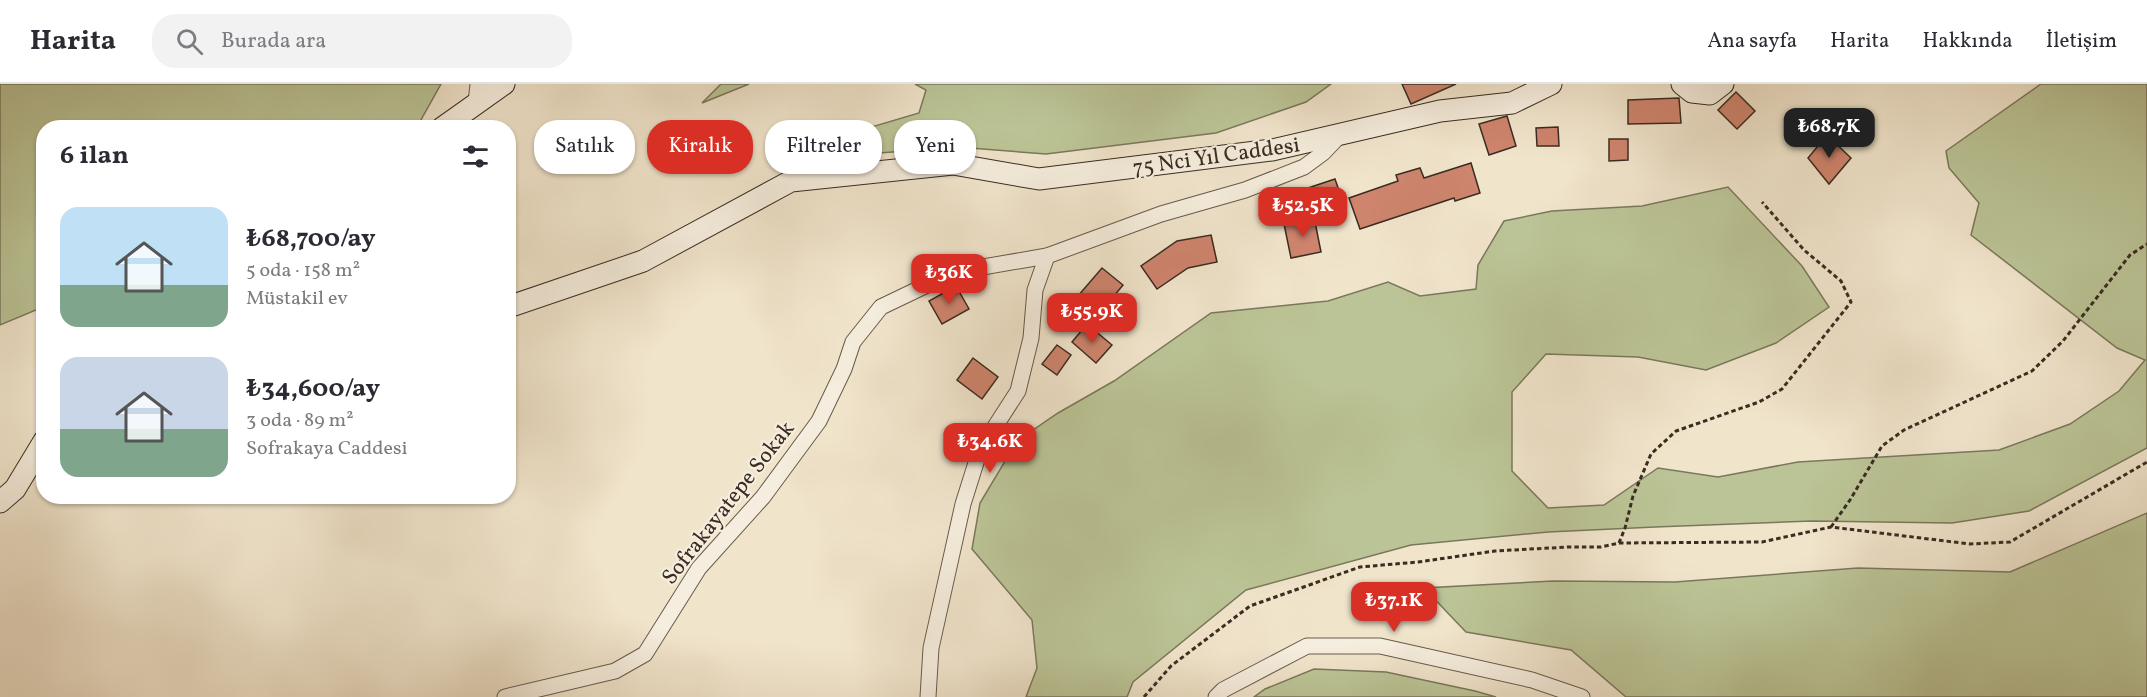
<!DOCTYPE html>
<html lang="tr">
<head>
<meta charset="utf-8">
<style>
	:root { --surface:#fff; --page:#f2f2f3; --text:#2b2b33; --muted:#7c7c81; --line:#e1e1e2; --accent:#d93025 }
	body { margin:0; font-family:Vollkorn,serif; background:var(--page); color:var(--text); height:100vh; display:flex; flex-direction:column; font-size:22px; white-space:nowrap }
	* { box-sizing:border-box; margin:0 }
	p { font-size:20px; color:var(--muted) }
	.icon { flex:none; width:33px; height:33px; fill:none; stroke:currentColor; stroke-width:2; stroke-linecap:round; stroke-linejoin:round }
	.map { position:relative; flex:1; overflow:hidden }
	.drawer { position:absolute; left:36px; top:36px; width:480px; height:384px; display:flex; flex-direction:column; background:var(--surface); border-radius:24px; box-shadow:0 2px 4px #0004 }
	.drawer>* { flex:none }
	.banner { position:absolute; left:534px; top:36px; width:570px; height:54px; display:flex; gap:12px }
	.price { position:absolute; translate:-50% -51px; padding:0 14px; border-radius:12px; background:var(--accent); color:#fff; font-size:20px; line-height:39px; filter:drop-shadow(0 2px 3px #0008) }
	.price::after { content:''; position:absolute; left:50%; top:36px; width:18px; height:14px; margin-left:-9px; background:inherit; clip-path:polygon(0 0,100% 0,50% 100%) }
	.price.active { background:#222; color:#fff }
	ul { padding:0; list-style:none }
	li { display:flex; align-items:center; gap:18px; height:150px; padding:0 24px }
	li span { display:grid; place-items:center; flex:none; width:168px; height:120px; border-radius:18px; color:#555 }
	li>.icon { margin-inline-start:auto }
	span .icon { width:72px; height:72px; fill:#fffc; stroke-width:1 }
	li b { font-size:26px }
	h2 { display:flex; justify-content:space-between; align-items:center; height:72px; padding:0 24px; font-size:26px }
	.chip { padding:0 21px; border-radius:24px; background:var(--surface); box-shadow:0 2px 4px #0004; font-size:21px; line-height:54px }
	.chip.active { background:var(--accent); color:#fff }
	header { display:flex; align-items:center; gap:36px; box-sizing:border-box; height:84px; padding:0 30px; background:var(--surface); border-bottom:2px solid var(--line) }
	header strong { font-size:28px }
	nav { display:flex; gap:33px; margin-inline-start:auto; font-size:21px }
	.search { width:420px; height:54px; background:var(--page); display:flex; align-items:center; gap:15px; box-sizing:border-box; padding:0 21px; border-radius:24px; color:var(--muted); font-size:22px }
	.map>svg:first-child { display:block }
	.green { fill:#bbc496; stroke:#7a785c; stroke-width:1.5 }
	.building { fill:#ce846d; stroke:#3a2c22; stroke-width:1.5 }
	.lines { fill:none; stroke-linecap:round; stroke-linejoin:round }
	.street-casing { stroke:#685a4c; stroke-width:17 }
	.secondary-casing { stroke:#3a2c22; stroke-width:23 }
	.path { stroke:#3a2c22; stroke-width:3; stroke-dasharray:4.5 3; stroke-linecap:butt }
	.street { stroke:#f5eddd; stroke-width:15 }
	.secondary { stroke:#f5eddd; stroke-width:21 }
	.labels { text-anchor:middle; stroke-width:4.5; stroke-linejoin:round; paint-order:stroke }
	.street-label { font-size:22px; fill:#3a2c22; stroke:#f5eddd }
</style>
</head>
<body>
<header>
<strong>Harita</strong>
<div class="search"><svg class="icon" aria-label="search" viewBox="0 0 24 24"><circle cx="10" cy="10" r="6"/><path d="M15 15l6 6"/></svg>Burada ara</div>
<nav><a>Ana sayfa</a><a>Harita</a><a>Hakkında</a><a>İletişim</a></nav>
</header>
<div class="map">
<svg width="2147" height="613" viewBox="0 0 2147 613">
	<rect width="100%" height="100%" fill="#f0e4cb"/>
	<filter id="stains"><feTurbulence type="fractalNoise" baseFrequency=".00333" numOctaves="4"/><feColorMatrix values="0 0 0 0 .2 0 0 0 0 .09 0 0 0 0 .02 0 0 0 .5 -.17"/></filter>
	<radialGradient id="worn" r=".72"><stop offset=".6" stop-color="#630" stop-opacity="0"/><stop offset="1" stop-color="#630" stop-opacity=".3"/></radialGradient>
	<g class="green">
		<polygon points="0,0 441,0 417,43 44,44 43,223 0,241"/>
		<polygon points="721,0 749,0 702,19"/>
		<polygon points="915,0 1331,0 1306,18 1216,49 1046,70 957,63 841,72 821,58 919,29 926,6"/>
		<polygon points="2041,0 2147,0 2147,364 2029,427 1952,439 1812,437 1655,443 1548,448 1411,461 1246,506 1133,598 1127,613 1026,613 1037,584 1032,536 972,465 980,419 1017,357 1058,329 1114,297 1211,229 1328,217 1388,198 1420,212 1476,205 1478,181 1504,137 1552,127 1642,122 1728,103 1802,182 1829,223 1776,259 1706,286 1638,273 1546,270 1512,308 1512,387 1548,424 1604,421 1658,384 1718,393 1798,378 1999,366 2070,340 2119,307 2145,276 2117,264 1971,151 1979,119 1949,84 1946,67"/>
		<polygon points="2147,429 2147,613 1626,613 1571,566 1466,548 1424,504 1553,497 1675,498 1858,484 2010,488"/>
		<polygon points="1314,585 1386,588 1475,607 1496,613 1254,613 1265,605"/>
	</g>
	<g class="building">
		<polygon points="1402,0 1456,0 1411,20"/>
		<polygon points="1736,8 1755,27 1737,45 1718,26"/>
		<polygon points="1679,14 1681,39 1628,40 1628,16"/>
		<polygon points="1507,32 1516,62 1489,71 1479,40"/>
		<polygon points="1558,43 1559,62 1537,62 1536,44"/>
		<polygon points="1827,51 1851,74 1829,100 1808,74"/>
		<polygon points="1609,55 1628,55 1628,76 1609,77"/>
		<polygon points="1471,79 1480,109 1455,117 1454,114 1360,145 1349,114 1398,97 1396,91 1420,84 1424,94"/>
		<polygon points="1335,95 1344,121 1315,131 1305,105"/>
		<polygon points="1314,133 1321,168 1291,174 1284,140"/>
		<polygon points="1211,151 1217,178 1188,184 1157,205 1141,182 1177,157"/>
		<polygon points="1102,184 1123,201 1099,230 1078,212"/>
		<polygon points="956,202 969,225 942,240 929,217"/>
		<polygon points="1087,240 1112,261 1096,279 1072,258"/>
		<polygon points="1057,261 1071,271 1057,291 1042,280"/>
		<polygon points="973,274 998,293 982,315 957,296"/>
	</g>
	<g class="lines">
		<defs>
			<g id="street">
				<polyline points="476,19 478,0"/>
				<polyline points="505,613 615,587 645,570 699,484 763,413 819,337 844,285 853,258 881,223 954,188 1047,172 1161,130 1245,106 1304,83 1323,69 1342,49"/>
				<polyline points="928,613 931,564 963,420 980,366 1018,307 1031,254 1035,206 1047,172"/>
				<polyline points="1216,613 1223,606 1307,562 1380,562 1532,596 1582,613"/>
			</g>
			<g id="secondary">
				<polyline points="1682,0 1692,8 1710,10 1723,0"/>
				<polyline points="442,44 504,0"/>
				<polyline points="508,223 643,177 791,97 953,80 1039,95 1272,66 1440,27 1512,19 1551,0"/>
				<polyline points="0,418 15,405 44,357"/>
			</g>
		</defs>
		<use href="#street" class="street-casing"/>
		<use href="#secondary" class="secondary-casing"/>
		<g class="path">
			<polyline points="1831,443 1850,416 1882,362 1904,346 2032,287 2063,257 2130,171 2147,160"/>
			<polyline points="1619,459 1762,458 1831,443 1970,460 2010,458 2147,378"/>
			<polyline points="1144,613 1171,582 1250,522 1360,483 1418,478 1495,467 1568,463 1601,463 1619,459 1625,444 1633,412 1651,370 1676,347 1759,318 1782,305 1851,218 1841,197 1804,166 1762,118"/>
		</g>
		<use href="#street" class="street"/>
		<use href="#secondary" class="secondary"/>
	</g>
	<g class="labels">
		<g class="street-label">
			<text transform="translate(1216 71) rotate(-8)" y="8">75 Nci Yıl Caddesi</text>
			<text transform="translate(727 418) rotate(-52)" y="8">Sofrakayatepe Sokak</text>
		</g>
	</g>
	<rect width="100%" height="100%" filter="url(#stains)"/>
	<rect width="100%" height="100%" fill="url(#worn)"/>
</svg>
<b class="price active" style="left:1829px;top:75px">₺68.7K</b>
<b class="price" style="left:1303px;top:154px">₺52.5K</b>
<b class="price" style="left:949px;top:221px">₺36K</b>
<b class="price" style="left:1092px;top:260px">₺55.9K</b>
<b class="price" style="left:990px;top:390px">₺34.6K</b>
<b class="price" style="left:1394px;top:549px">₺37.1K</b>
<div class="banner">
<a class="chip">Satılık</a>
<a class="chip active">Kiralık</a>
<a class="chip">Filtreler</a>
<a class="chip">Yeni</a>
</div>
<section class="drawer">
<h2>6 ilan<svg class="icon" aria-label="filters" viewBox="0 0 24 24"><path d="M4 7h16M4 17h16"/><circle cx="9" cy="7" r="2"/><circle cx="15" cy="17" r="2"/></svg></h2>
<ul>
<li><span style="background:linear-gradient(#bfe0f5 65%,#7fa58c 0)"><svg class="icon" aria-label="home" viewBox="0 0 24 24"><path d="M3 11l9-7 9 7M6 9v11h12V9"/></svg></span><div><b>₺68,700/ay</b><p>5 oda · 158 m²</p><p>Müstakil ev</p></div></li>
<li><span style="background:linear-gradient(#c9d6e8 60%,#7fa58c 0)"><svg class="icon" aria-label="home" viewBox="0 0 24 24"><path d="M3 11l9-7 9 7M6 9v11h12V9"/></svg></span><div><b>₺34,600/ay</b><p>3 oda · 89 m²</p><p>Sofrakaya Caddesi</p></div></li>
</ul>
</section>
</div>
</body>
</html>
